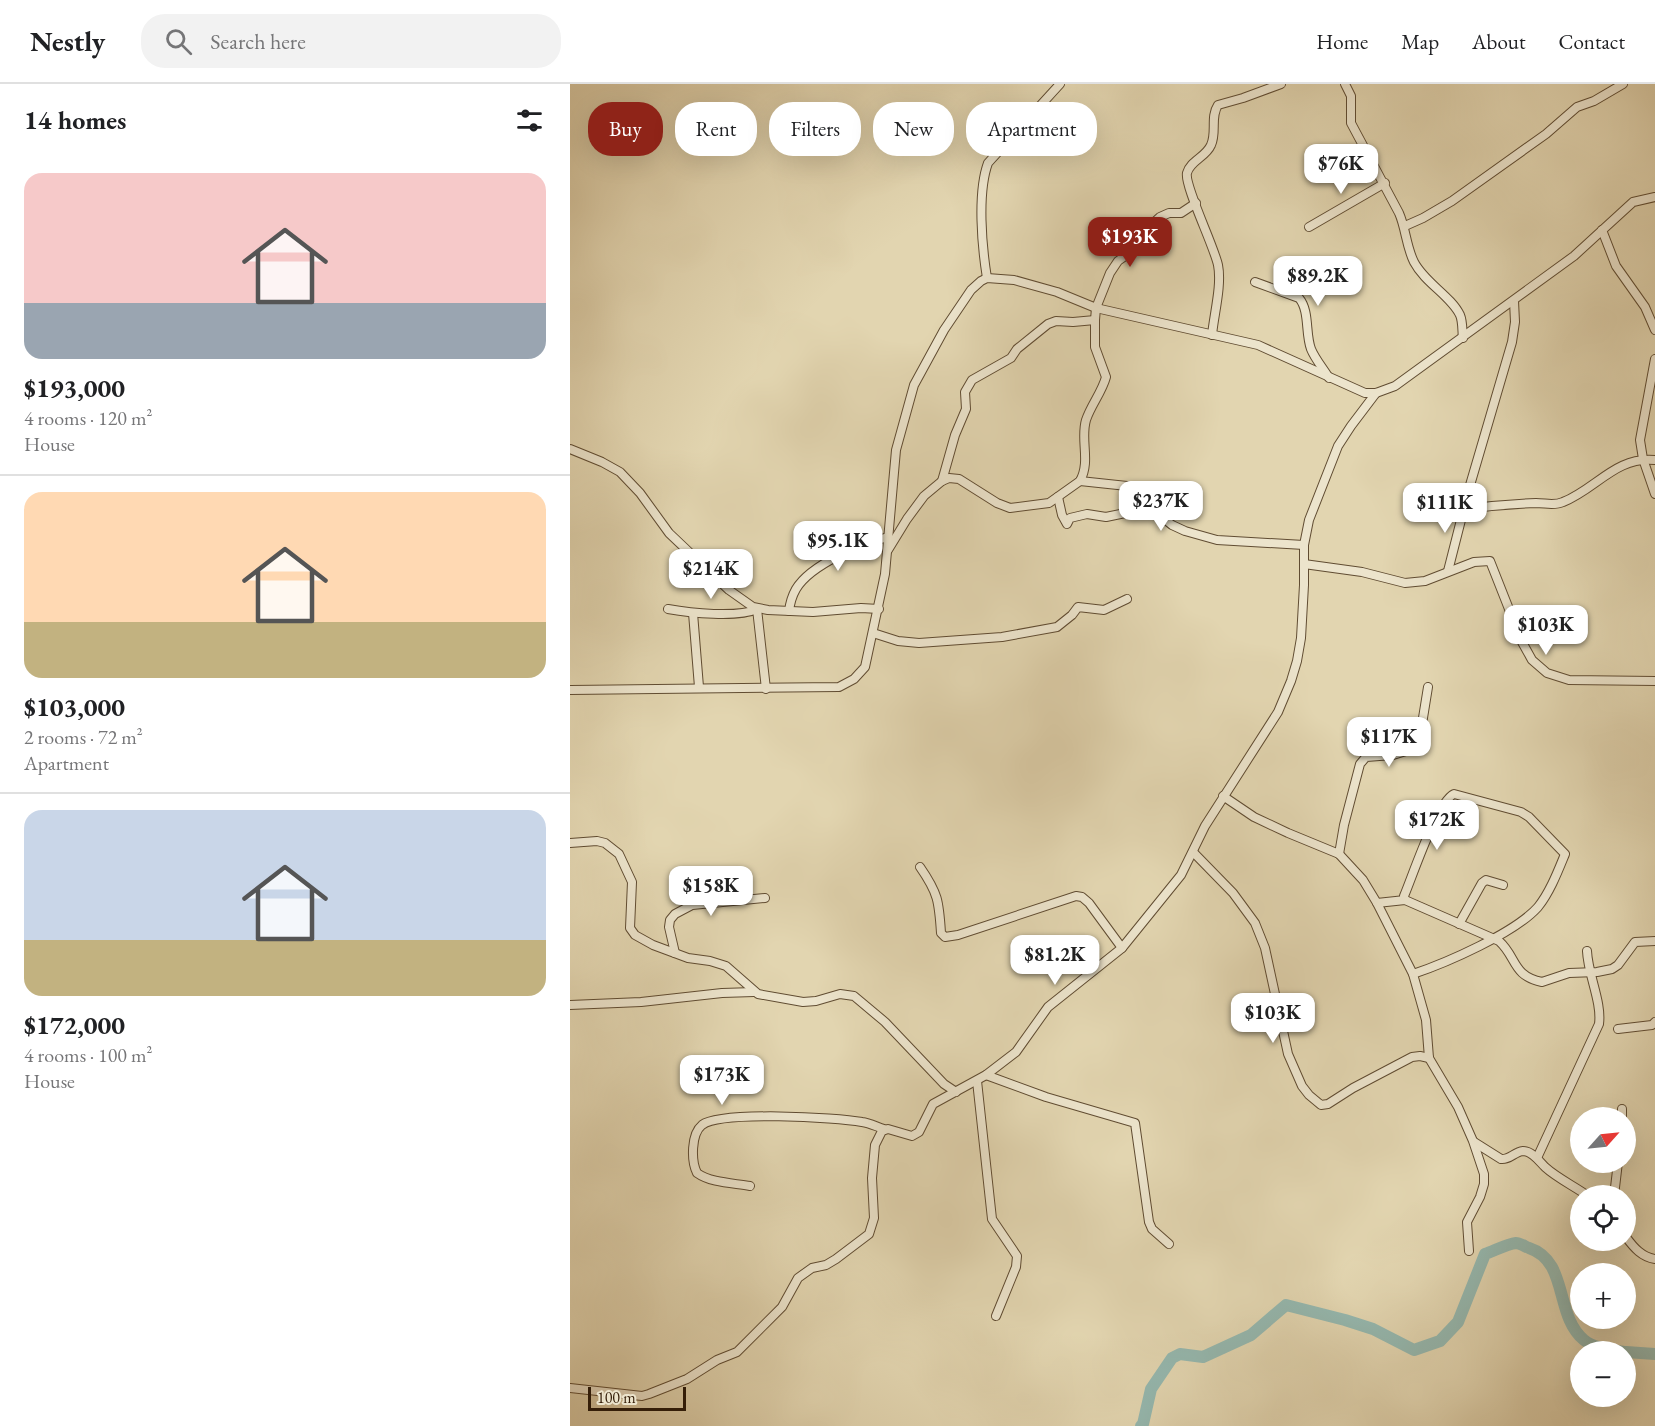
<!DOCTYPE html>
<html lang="en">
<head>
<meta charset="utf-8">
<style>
	:root { --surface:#fff; --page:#f2f2f2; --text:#202124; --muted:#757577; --line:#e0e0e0; --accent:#8f2418 }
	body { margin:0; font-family:"EB Garamond",serif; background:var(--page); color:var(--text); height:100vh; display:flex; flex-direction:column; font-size:22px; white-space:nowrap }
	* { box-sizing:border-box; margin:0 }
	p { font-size:20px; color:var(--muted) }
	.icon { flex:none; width:33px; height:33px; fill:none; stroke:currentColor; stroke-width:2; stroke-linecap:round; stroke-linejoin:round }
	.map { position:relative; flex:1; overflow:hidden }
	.side { display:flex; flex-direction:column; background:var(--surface); width:570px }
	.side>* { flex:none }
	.top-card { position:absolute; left:18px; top:18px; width:570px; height:54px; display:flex; gap:12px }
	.needle { width:39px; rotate:63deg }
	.buttons { position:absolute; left:1000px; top:1023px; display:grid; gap:12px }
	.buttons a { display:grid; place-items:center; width:66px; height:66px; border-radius:50%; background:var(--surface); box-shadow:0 6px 24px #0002; font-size:30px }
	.scale { position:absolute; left:18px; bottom:15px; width:98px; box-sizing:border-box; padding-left:6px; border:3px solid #351e08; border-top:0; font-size:16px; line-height:21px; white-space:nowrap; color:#351e08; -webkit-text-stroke:4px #ece4cc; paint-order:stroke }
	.price { position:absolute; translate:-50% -51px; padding:0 14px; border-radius:12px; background:#fff; color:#222; font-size:20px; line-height:39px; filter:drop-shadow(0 2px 3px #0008) }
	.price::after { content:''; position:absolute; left:50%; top:36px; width:18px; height:14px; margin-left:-9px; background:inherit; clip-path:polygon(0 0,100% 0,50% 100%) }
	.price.active { background:var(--accent); color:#fff }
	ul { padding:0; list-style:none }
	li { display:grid; align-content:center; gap:12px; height:318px; padding:0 24px }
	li+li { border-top:2px solid var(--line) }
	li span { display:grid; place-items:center; height:186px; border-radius:18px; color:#555 }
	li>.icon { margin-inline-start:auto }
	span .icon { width:108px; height:108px; fill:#fffc; stroke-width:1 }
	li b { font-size:26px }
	h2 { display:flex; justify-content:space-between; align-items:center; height:72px; padding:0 24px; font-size:26px }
	.pill { padding:0 21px; border-radius:24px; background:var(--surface); box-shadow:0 6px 24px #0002; font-size:21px; line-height:54px }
	.pill.active { background:var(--accent); color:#fff }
	header { display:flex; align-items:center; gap:36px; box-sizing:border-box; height:84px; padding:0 30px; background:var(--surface); border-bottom:2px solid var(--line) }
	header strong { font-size:28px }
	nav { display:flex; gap:33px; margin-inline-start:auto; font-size:21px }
	.search { width:420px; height:54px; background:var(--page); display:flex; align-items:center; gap:15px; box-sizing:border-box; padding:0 21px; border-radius:24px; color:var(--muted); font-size:22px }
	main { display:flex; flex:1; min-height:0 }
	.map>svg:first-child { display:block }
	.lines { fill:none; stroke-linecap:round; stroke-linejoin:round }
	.river { stroke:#95b8af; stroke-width:12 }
	.minor-casing { stroke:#604c32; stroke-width:10 }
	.minor { stroke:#ece4cc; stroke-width:8 }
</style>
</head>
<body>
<header>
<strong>Nestly</strong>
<div class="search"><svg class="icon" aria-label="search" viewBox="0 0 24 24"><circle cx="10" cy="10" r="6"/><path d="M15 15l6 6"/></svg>Search here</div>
<nav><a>Home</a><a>Map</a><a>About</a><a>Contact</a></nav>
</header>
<main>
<section class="side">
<h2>14 homes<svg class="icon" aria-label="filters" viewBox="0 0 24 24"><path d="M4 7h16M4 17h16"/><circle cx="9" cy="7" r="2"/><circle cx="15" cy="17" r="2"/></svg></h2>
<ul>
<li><span style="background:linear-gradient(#f6c9c9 70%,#9aa5b1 0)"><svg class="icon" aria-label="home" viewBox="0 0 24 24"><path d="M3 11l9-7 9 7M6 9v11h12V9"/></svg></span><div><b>$193,000</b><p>4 rooms · 120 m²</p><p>House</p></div></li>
<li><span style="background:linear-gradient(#ffd9b3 70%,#c2b280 0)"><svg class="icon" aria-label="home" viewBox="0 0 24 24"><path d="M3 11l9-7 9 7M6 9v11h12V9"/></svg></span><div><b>$103,000</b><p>2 rooms · 72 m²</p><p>Apartment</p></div></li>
<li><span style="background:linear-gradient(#c9d6e8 70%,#c2b280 0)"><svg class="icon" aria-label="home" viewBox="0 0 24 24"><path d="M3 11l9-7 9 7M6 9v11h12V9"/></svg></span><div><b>$172,000</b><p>4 rooms · 100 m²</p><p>House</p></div></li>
</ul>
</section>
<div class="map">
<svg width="1085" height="1342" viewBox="0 0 1085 1342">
	<rect width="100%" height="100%" fill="#e2d5b0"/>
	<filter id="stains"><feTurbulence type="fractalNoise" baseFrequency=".00333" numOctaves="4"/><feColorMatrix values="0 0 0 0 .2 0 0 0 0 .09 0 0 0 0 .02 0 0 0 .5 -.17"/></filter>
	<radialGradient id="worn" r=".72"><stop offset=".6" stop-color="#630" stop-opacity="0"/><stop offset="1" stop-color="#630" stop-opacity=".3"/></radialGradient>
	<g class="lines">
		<g class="river">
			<polyline points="1056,1268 1085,1270"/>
			<path d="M 571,1342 L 573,1340 L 581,1305 L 602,1274 L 610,1270 L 633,1273 L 681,1251 L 716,1221 L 775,1236 L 803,1245 L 844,1266 L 870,1257 L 888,1238 L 915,1170 C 924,1167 937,1160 946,1159 C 950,1159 956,1163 959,1164 C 999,1177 984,1231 1014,1256 C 1024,1264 1041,1266 1054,1268"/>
		</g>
		<defs>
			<g id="minor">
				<path d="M 775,0 L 781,12 L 781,39 L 829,129 C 836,145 836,162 844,178 C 855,199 881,212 890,231 C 893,238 892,247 893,254"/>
				<polyline points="835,142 853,134 882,117 976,50 1007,23 1024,17 1053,0"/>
				<polyline points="739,143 815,99"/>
				<polyline points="1032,146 1046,182 1075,223 1085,246"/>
				<path d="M 417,194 C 412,163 407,109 418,79 L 490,0"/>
				<path d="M 685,198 L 729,214 C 740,227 735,249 741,265 C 745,275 753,284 759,294"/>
				<path d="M 642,251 C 644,230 652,201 648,181 C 644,162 614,101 617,89 C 620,77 636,73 641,61 C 647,48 640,33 648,21 L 673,14 L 711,0"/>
				<polyline points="1085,275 1070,356 1073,375 1085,410"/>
				<polyline points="0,365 32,378 50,388 70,409 99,449 159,506 183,523 198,526 243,528 291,524 309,525"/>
				<polyline points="372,397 385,351 396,325 395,308 402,296 441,274 447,265 478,240 486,237 503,238 525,236"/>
				<polyline points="510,397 557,402"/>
				<polyline points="488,413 492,431 497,440 500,434 517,430 536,433 560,428 576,429 592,433 602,441 615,447 647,456 734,461"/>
				<path d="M 896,425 C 919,422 942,420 966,419 C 976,419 984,422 993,418 C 1026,405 1046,372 1085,376"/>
				<path d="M 318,466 L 337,435 L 354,412 L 372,397 L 379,394 L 389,395 L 427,419 L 440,424 L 479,419 L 510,397 C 521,377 510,356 516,336 C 521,321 532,308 536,293 L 525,263 L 525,236 L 526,224 L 540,189 L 548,177 L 565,165 L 576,146 L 590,133 L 599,129 L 611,129 L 626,119"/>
				<polyline points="734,480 792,488 835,499 855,497 904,478 920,477 952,558 962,576 977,589 999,596 1085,597"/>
				<polyline points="878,487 892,432 896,425 898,408 942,258 945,238 944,217"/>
				<path d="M 98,525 C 120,529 168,534 187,525 L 196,605"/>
				<path d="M 219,527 C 220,519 222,512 226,505 C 241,480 291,460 318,453"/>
				<polyline points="123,529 129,603"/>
				<polyline points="303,549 328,557 349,559 432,553 487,543 502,531 508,523 534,526 557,515"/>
				<polyline points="0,606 269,603 284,595 295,583 315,490 326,366 344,301 374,246 401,206 411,197 417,194 444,196 487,208 526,224 688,261 795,309 806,309 825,302 1004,172 1063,118 1085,113"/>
				<path d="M 653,712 L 684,733 L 718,749 L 769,770 L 793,796 L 807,819 L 835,816 L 929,857 C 947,873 942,892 972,898 L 999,889 L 1027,888 L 1042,885 L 1048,881 L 1065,858 L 1085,857"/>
				<polyline points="0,759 27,757 35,759 49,770 62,798 60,844 65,851 83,861 118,874 140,877 156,882 188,910 233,918 246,917 270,910 284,912 315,938 374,1000 386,1008"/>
				<polyline points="623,768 663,809 685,839 695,864 718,970 732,1002 739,1011 751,1021 758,1020 783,1004 842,973 850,972 859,974"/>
				<polyline points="769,770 774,741 790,680 796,673 823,671 836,667 845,661 852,640 858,603"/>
				<path d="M 350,783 C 368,809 369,817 371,849 L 375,853 L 388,851 L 506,812 L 512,813 L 519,819 L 552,864"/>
				<path d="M 835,816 L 834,812 C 843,791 867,718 884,710 L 951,728 L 959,733 L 995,770 C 988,787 980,808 968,823 C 945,849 876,879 843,890"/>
				<polyline points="807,819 843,890 856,936 859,974 888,1023 903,1057 914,1090 914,1100 910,1113 897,1138 899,1167"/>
				<polyline points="889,840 912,799 916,796 933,801"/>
				<polyline points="105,869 99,843 100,836 105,830 122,821 195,814"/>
				<polyline points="0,921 71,918 152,909 184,908"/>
				<polyline points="1048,945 1082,941 1085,938"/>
				<polyline points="416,991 476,1013 565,1039 579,1138 582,1145 599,1160"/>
				<polyline points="407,997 422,1135 447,1172 446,1183 426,1232"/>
				<polyline points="1052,1034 1052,1025"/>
				<path d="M 904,1058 L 931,1075 C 940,1076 944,1068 953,1067 C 962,1067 969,1077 975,1083 C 987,1094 1004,1102 1018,1112"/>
				<path d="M 967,1074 L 1029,940 C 1032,918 1018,891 1017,867"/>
				<path d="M 180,1102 C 163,1099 141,1099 127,1089 C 121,1077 121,1050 132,1041 C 150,1027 266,1033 292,1038 C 300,1039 307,1043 314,1045"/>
				<polyline points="1044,1112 1048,1078"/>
				<path d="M 1056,1153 C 1064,1164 1072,1173 1085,1175"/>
				<polyline points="0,1304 72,1312 79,1310 117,1295 147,1276 167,1268 212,1223 228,1194 242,1184 256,1181 266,1175 299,1150 304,1134 302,1094 305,1061 312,1047 318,1045 342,1052 349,1048 363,1020 416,991 446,968 478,923 552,864 611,791 635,742 708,628 721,597 727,577 731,554 734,501 734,461 739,436 768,362 781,342 806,309"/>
			</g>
		</defs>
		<use href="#minor" class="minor-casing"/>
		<use href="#minor" class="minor"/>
	</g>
	<rect width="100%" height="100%" filter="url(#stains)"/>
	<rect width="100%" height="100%" fill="url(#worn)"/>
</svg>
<div class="buttons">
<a><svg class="needle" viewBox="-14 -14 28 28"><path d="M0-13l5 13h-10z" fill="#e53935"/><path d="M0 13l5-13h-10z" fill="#757577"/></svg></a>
<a><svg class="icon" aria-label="locate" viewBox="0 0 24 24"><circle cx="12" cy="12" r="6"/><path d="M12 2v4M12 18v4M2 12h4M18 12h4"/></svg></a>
<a>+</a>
<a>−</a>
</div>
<div class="scale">100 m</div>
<b class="price" style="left:771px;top:111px">$76K</b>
<b class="price active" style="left:560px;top:184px">$193K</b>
<b class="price" style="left:748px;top:223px">$89.2K</b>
<b class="price" style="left:591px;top:448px">$237K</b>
<b class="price" style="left:875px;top:450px">$111K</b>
<b class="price" style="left:268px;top:488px">$95.1K</b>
<b class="price" style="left:141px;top:516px">$214K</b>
<b class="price" style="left:976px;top:572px">$103K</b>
<b class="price" style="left:819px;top:684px">$117K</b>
<b class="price" style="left:867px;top:767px">$172K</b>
<b class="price" style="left:141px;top:833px">$158K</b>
<b class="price" style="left:485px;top:902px">$81.2K</b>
<b class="price" style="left:703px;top:960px">$103K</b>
<b class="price" style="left:152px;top:1022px">$173K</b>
<div class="top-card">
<a class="pill active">Buy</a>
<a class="pill">Rent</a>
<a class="pill">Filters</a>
<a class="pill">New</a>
<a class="pill">Apartment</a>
</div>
</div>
</main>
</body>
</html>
